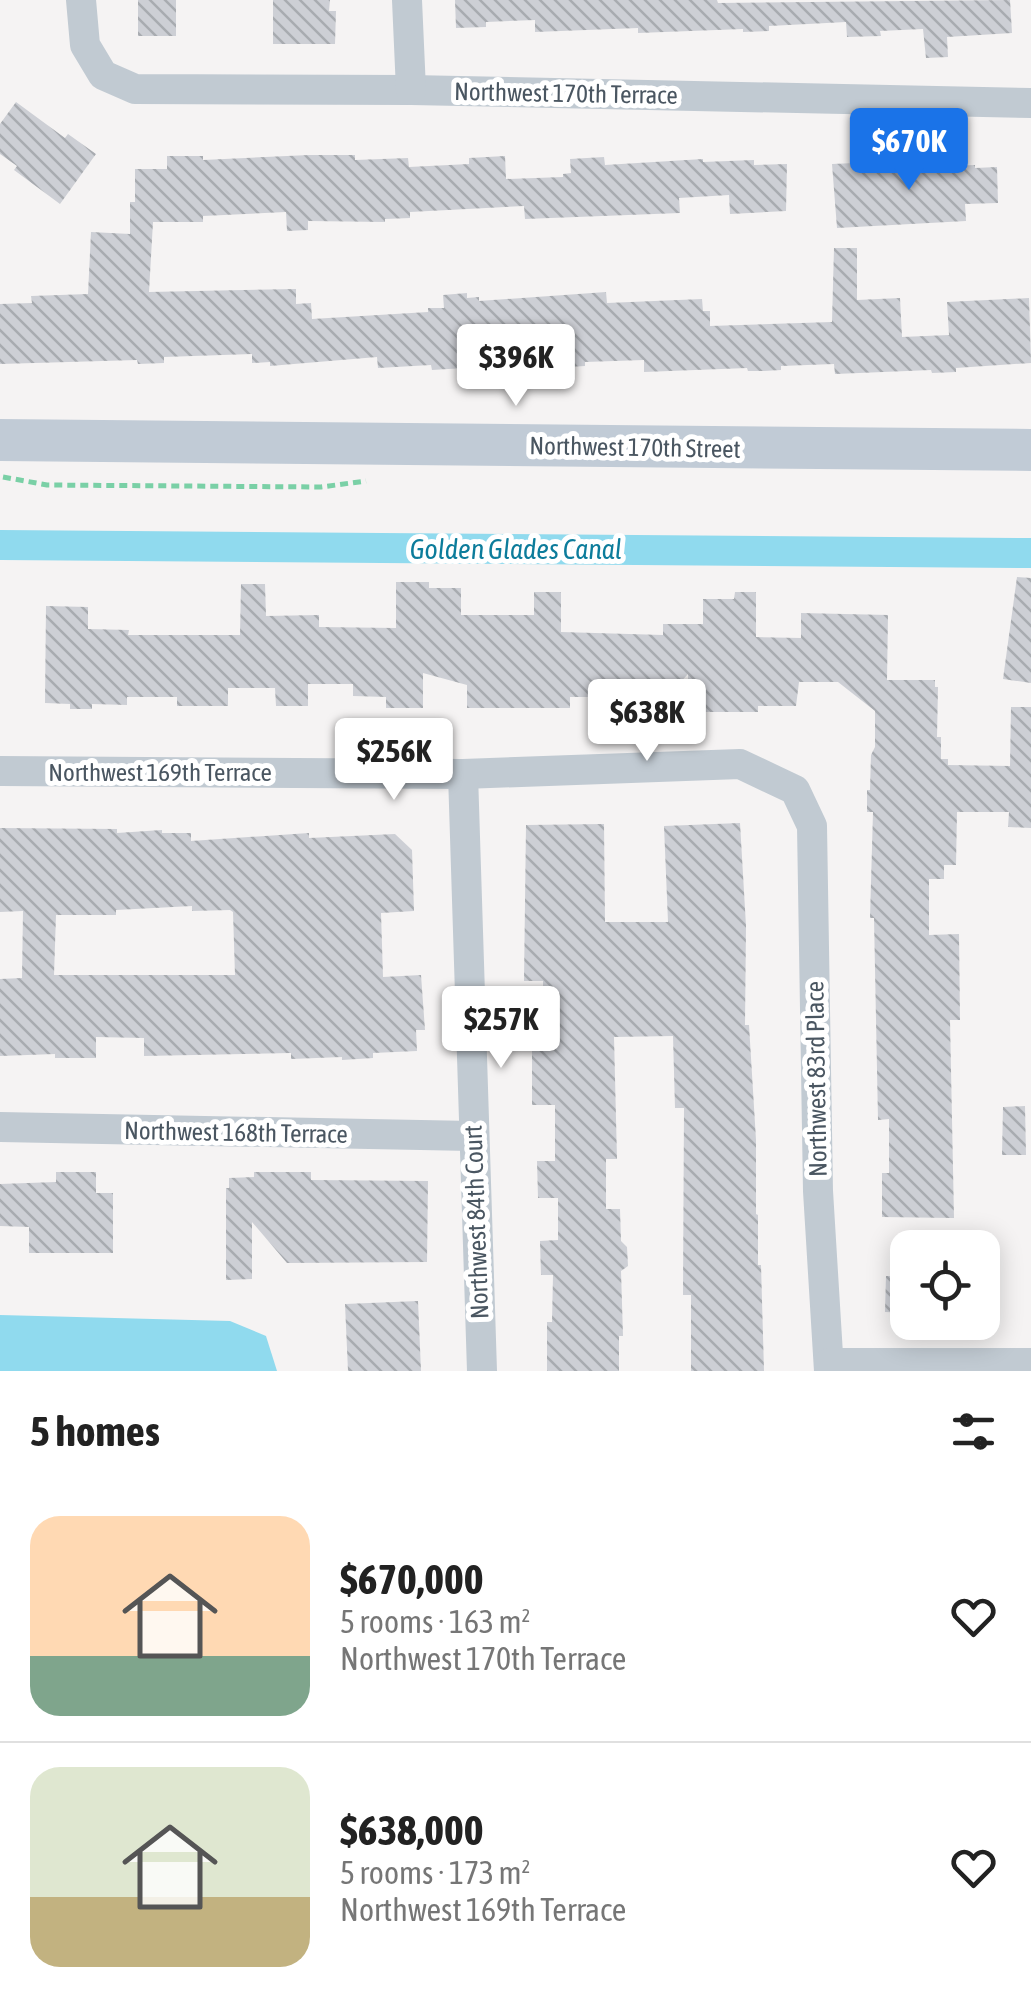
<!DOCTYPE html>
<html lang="en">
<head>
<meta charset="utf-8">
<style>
	:root { --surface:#fff; --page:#f6f6f6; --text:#222; --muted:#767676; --line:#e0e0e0; --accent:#1a73e8 }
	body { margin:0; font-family:"Asap Condensed",sans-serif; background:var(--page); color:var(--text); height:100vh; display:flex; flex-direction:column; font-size:38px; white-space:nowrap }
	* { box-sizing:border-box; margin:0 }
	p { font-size:32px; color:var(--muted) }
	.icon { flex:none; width:55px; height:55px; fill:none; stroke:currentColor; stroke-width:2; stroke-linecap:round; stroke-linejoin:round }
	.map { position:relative; height:1371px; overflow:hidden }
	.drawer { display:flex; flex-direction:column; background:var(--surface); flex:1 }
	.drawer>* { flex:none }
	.fabs { position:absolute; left:890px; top:1230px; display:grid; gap:20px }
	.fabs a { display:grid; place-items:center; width:110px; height:110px; border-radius:20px; background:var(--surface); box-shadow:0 5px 25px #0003; font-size:50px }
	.price { position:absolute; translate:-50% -85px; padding:0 22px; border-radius:10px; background:#fff; color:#222; font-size:32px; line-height:65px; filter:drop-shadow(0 2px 5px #0008) }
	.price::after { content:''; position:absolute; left:50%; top:60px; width:30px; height:22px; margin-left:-15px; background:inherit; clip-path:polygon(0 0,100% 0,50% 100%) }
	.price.on { background:var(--accent); color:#fff }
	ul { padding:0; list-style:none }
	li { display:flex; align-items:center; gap:30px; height:250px; padding:0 30px }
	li+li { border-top:2px solid var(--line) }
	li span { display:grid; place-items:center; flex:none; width:280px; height:200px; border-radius:30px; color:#555 }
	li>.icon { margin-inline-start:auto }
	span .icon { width:120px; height:120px; fill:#fffc; stroke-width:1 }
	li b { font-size:42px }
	h2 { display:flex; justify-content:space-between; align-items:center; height:120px; padding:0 30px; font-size:42px }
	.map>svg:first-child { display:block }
	.water { fill:#90daee }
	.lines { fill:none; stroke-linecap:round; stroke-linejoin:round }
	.canal { stroke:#90daee; stroke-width:30 }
	.building { fill:url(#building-back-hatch); fill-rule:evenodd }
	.path { stroke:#7ad0a6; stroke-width:5; stroke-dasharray:8 5; stroke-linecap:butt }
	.street { stroke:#c1cad2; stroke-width:30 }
	.secondary { stroke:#c1cbd6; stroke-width:42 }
	.labels { text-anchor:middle; stroke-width:10; stroke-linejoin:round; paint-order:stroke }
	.street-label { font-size:25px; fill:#4a5661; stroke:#fff }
	.water-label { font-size:28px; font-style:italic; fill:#0c7c9b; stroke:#fff }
</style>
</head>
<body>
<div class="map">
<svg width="1031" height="1371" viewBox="0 0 1031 1371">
	<defs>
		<pattern id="building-back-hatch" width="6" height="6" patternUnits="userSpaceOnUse" patternTransform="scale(2.5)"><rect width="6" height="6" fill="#cdcfd5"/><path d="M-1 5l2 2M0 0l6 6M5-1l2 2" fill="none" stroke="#a8abb0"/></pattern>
	</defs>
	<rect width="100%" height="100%" fill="#f5f3f3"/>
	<polygon class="water" points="0,1315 230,1321 266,1336 277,1371 0,1371"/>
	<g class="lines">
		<polyline class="canal" points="0,545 1031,553"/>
	</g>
	<g class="building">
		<rect x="138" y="0" width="38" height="36"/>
		<polygon points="273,0 330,0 329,11 336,11 335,44 273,44"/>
		<polygon points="455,0 717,0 718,3 1010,0 1012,33 947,37 948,57 926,58 923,29 880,31 881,36 847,37 846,22 769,26 769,31 743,32 743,29 638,33 638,28 535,32 535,20 486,22 486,27 456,28"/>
		<polygon points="16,102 65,138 68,134 96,154 60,204 14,170 17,166 0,154 0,124"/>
		<polygon points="309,155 355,155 355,160 408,158 409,167 469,164 469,158 505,156 506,179 563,177 563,174 571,173 570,159 604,157 605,165 703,159 703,162 754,160 754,165 787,164 786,211 730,214 729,195 679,198 680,213 525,219 524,206 410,212 410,218 385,219 385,222 308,221 308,230 287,231 286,212 203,216 203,222 153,222 149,292 296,289 296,304 311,303 312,319 428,312 428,308 444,308 443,295 467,293 467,298 479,297 479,301 606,292 607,303 702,299 703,311 710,311 710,326 832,322 834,248 857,248 857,300 900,298 902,337 949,335 947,302 1029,298 1031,363 956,368 956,372 932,373 931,370 835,374 834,364 781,366 781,370 764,371 748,371 747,368 644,372 644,360 585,362 585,366 550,368 550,363 432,370 431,365 378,368 377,357 270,366 270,362 252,363 252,354 164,357 164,363 138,364 137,360 0,364 0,304 32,303 31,296 88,294 91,232 130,234 130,202 135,202 135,169 167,169 167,156 203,156 203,160"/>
		<polygon points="900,161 900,168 975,165 975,168 997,167 998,203 965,204 966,221 837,228 832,164"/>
		<polygon points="1017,577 1031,578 1031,683 1003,679"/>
		<polygon points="396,582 429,582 429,588 461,588 461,615 534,615 534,592 561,592 561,632 663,635 663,624 703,624 703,599 734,599 735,592 756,592 756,637 801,638 801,613 888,615 887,680 935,680 935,687 938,687 937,737 941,737 941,759 948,759 948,765 1010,766 1011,707 1031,707 1031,828 1008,827 1009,812 957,812 956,865 944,865 944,879 929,879 929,935 959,934 960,1020 950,1020 954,1218 882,1217 882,1173 889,1173 889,1119 878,1120 874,918 870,918 873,812 867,812 867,790 870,790 871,755 875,747 875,711 838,682 799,682 796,706 758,706 758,712 688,712 688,674 653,712 642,711 624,697 570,697 570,708 467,708 467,685 423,673 423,708 386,708 386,697 353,696 353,684 308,684 308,706 276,706 275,688 228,688 228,706 177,706 177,697 127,697 127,705 92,704 92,709 70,709 70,704 45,703 46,606 88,607 88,629 129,630 128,635 240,635 241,584 265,584 266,616 319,615 319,627 396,628"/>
		<polygon points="740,823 746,926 745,1025 749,1025 756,1140 756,1214 758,1215 758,1265 761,1265 764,1371 691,1371 691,1295 683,1295 684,1108 675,1108 673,1036 614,1037 617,1159 606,1159 606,1209 620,1209 621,1241 627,1247 628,1266 621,1271 623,1336 619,1336 619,1371 547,1371 547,1322 552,1322 553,1275 541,1275 540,1241 558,1240 558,1198 538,1198 537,1161 555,1161 555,1105 532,1105 532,1030 543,1030 543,981 524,981 526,825 604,824 605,922 668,922 664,826"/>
		<path d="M 0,828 L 117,829 L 117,833 L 162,830 L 162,833 L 191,833 L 191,841 L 309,833 L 309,838 L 395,834 L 412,850 L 414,911 L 381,913 L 383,977 L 421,975 L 425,1030 L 416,1030 L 417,1051 L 373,1053 L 373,1058 L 342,1060 L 342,1057 L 291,1059 L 291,1053 L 144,1056 L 144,1038 L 96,1037 L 96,1058 L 55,1058 L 55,1054 L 0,1056 L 0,979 L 22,978 L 23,911 L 0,912 ZM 192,906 L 192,911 L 230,910 L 233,912 L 235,975 L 54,975 L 56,915 L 116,915 L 116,910 Z"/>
		<polygon points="1025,1106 1026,1155 1002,1155 1003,1107"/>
		<polygon points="56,1172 96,1172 96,1193 113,1193 113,1253 29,1253 29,1227 0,1226 0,1184 56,1182"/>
		<polygon points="254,1172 311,1172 311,1180 428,1181 427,1262 287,1263 252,1222 252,1279 226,1280 226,1188 229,1188 229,1178 254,1177"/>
		<polygon points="886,1276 908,1276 908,1313 885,1312"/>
		<polygon points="418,1301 421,1371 348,1371 345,1304"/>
	</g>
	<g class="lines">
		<polyline class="path" points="3,477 47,485 321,487 366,481"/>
		<g class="street">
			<polyline points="81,0 85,45 103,75 135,89 411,90 1031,103"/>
			<polyline points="407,0 411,90"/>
			<polyline points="0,771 463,774 740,764 795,790 812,826 818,1191 829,1371"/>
			<polyline points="463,774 482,1371"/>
			<polyline points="0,1127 472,1136"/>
			<polyline points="829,1363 1031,1363"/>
		</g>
		<polyline class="secondary" points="0,440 1031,450"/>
	</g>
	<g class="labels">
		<g class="street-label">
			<text transform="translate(566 93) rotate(1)" y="9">Northwest 170th Terrace</text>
			<text transform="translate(635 447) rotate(1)" y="9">Northwest 170th Street</text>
			<text x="160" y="781">Northwest 169th Terrace</text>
			<text transform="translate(816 1079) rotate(-91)" y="9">Northwest 83rd Place</text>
			<text transform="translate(236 1132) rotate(1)" y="9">Northwest 168th Terrace</text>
			<text transform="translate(476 1222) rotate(-92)" y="9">Northwest 84th Court</text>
		</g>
		<g class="water-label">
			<text x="516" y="559">Golden Glades Canal</text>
		</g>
	</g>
</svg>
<div class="fabs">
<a><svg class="icon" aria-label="locate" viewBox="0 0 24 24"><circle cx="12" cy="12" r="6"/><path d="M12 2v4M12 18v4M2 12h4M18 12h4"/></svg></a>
</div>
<b class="price on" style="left:909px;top:193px">$670K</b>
<b class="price" style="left:516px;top:409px">$396K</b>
<b class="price" style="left:647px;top:764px">$638K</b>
<b class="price" style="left:394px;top:803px">$256K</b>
<b class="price" style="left:501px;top:1071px">$257K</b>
</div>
<section class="drawer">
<h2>5 homes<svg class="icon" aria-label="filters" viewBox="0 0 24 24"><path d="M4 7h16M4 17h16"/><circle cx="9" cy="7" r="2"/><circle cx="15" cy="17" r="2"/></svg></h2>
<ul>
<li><span style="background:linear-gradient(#ffd9b3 70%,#7fa58c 0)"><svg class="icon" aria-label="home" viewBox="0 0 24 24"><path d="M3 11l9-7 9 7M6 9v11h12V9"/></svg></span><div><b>$670,000</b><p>5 rooms · 163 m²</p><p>Northwest 170th Terrace</p></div><svg class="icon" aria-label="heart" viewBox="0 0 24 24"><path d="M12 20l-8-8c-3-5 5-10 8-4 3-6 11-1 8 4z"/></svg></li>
<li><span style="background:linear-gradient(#dfe7d0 65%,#c2b280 0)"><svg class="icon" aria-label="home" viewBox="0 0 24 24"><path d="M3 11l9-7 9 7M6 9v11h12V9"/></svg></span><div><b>$638,000</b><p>5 rooms · 173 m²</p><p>Northwest 169th Terrace</p></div><svg class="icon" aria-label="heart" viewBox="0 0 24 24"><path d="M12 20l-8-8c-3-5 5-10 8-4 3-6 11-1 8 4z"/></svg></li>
</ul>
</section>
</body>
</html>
